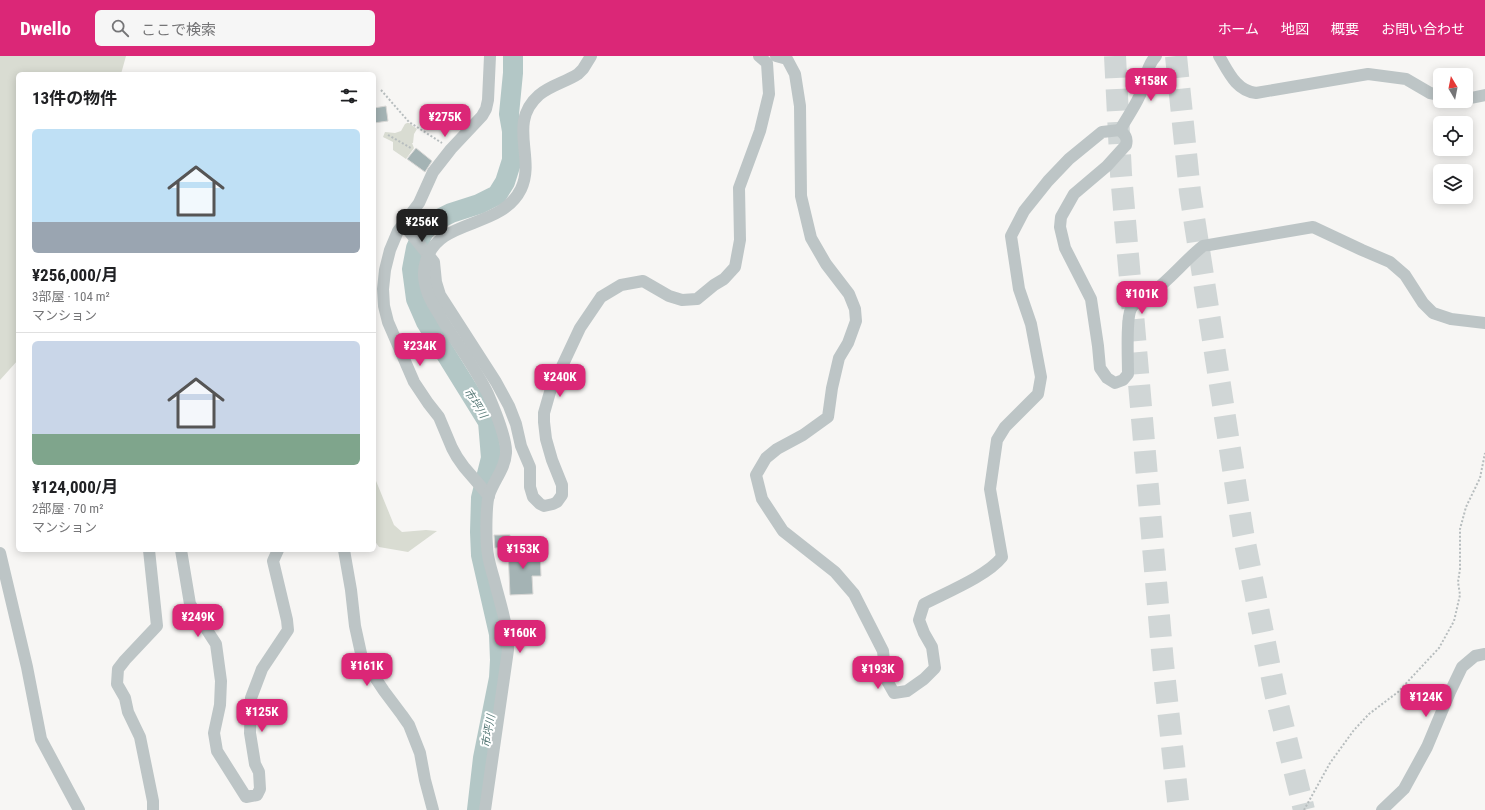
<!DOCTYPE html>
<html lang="ja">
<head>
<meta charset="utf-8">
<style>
	:root { --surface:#fff; --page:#f6f6f6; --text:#202124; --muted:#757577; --line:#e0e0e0; --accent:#db2777 }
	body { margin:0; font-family:"Roboto Condensed","Noto Sans JP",sans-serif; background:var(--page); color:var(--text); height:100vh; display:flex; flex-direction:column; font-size:15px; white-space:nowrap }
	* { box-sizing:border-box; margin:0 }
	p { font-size:13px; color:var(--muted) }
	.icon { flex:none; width:22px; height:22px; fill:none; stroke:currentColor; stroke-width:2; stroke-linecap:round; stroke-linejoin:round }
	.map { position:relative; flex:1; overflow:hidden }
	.panel { position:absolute; left:16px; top:16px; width:360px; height:480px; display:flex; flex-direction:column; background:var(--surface); border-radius:6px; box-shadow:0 2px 10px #0003 }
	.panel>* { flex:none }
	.needle { width:26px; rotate:350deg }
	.controls { position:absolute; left:1433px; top:12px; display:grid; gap:8px }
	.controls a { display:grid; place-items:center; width:40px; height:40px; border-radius:6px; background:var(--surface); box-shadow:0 2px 10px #0003; font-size:20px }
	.price { position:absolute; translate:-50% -34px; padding:0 9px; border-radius:8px; background:var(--accent); color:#fff; font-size:13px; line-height:26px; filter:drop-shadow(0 1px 2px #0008) }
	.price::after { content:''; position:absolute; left:50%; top:24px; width:12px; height:9px; margin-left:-6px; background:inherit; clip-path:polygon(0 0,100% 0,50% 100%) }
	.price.selected { background:#222; color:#fff }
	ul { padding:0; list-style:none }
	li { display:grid; align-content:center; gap:8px; height:212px; padding:0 16px }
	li+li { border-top:1px solid var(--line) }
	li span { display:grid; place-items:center; height:124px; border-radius:6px; color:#555 }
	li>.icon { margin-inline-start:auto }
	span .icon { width:72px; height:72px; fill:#fffc; stroke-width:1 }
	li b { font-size:17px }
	h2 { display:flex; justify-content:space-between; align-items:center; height:48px; padding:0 16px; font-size:17px }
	header { display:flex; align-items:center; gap:24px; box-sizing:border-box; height:56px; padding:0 20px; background:var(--accent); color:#fff }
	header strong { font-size:19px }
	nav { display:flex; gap:22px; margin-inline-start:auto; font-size:14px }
	.search { width:280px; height:36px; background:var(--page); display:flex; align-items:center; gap:10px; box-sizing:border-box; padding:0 14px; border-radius:6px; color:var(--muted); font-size:15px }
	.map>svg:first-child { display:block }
	.green { fill:#d9dcd2 }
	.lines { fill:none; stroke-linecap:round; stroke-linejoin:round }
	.river { stroke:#b3c7c6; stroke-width:20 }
	.building { fill:#a4b3b4; stroke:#d9d8d6 }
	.highway-tunnel { stroke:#d0d6d6; stroke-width:22; stroke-dasharray:22 11; stroke-linecap:butt }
	.path { stroke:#b7bdbe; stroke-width:2; stroke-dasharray:2 2; stroke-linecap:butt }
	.street { stroke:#bdc5c6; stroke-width:12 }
	.labels { text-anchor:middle; stroke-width:4; stroke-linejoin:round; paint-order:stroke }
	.water-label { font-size:11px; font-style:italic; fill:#5b7c7a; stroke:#fff }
</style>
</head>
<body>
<header>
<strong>Dwello</strong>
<div class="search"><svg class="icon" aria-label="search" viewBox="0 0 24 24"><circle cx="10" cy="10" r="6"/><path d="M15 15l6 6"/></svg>ここで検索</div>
<nav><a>ホーム</a><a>地図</a><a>概要</a><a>お問い合わせ</a></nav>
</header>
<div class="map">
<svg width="1485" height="754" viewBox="0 0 1485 754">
	<rect width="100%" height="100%" fill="#f7f6f4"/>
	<g class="green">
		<polygon points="0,0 126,0 121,18 18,18 18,291 16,295 18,296 18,304 0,324"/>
		<polygon points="407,67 409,67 417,73 414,78 413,87 412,87 414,92 406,103 393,94 393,86 383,81 385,76 395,77 401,75 405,68"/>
		<polygon points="374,420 394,469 402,476 426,474 437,475 408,496 379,491 374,484"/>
	</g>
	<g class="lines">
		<polyline class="river" points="477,754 483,702 499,622 500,604 499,578 481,499 480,476 481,442 491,402 488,366 426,266 416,243 412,213 416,192 424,175 437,164 451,157 479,148 497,139 505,126 512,104 512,75 509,58 513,17 513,0"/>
	</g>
	<g class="building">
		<polygon points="386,50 388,65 374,67 374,52"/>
		<polygon points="416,92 432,105 425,116 407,103"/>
		<polygon points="494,479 510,479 510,491 495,492"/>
		<polygon points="540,492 541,520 532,520 533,538 510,539 508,493"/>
	</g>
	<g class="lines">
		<g class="highway-tunnel">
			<polyline points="1115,0 1121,118 1163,607 1179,754"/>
			<polyline points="1176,0 1190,136 1243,477 1275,637 1304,754"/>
		</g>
		<g class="path">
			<polyline points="381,34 409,66 442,87"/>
			<polyline points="388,79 411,92"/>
			<polyline points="1304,754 1330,707 1354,674 1369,658 1398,636 1439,592 1454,565 1460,539 1458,526 1460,513 1460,473 1466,451 1480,422 1485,397"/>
		</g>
		<g class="street">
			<path d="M 776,0 L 787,3 L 795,18 L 800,50 L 801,140 L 811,182 L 826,208 L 849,238 L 855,253 L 856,265 L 848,287 L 839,302 L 832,332 L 828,361 L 803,379 L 777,393 L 766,402 L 756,419 L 762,443 L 783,475 L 835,516 L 854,538 L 883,595 L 886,623 L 894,637 L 907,635 L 924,623 L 935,612 L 932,591 L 924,577 L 919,564 L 924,548 C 947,536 987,520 1002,501 L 990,433 L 997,384 L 1005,371 L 1038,338 L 1041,321 L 1031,268 L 1019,233 L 1011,180 L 1024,155 L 1048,125 L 1069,103 L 1102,76 L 1120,74"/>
			<path d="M 1219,0 C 1228,15 1236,35 1256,37 L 1368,18 L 1406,23 L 1430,37 L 1440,39"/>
			<polyline points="1466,43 1485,39"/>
			<path d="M 1120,74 C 1125,79 1128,82 1126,89 L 1107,110 L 1074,138 L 1061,161 L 1060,171 L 1065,192 L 1091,243 L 1098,290 L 1100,312 L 1107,322 L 1115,327 L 1123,324 L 1128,318 C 1128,305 1126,262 1131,253 C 1134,246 1144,242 1150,238 C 1169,225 1184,205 1203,190 L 1313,171 L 1362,194 L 1390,206 L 1405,219 L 1423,247 L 1433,257 L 1451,263 L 1485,267"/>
			<path d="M 1120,74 C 1126,63 1134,52 1139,41 C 1146,28 1145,11 1156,0"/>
			<polyline points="403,168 434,206 436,226 440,239 496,326 509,350 516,368 521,390 530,411 530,431 533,441 540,448 544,450 553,448 557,446 562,439 562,429 552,404 546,383 544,366 544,357 550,336 580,272 601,241 621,229 643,225 669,240 682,244 697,243 714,229 724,223 735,211 740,184 739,132 760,75 769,38 767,7 759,0"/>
			<polyline points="489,440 464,411 457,401 452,392 439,361 428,347 414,326 388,266 384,250 383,233 385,214 390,194 398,175 419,147 433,116 451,93 482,60 486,53 488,44 490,0"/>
			<polyline points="149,494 157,570 125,604 118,613 117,628 125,642 128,656 140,681 153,745 153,754"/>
			<polyline points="181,494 190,548 216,588 221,625 220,649 214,677 217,695 246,741 257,739 260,733 259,716 255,708 250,677 251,642 262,613 288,574 287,564 273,505 278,494"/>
			<polyline points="344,494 351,534 355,570 362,602 384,635 402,659 409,669 420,697 425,724 433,754"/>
			<polyline points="0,497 27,611 41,683 79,754"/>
			<path d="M 485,754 L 508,594 C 508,569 500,547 494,523 C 491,512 487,501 487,490 C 486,479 486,448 489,439 C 494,424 505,413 506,397 C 507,383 494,352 488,338 C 476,313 458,289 443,265 C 438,256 432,248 428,238 C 424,227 422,216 426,205 C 439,161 501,174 521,133 C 536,102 507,67 539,39 C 551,29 566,26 578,18 L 583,13 L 591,0"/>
			<polyline points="1382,754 1404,733 1427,691 1450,636 1462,611 1475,600 1485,598"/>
		</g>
	</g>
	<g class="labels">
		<g class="water-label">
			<text transform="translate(476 347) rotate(58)" y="4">市坪川</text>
			<text transform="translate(488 675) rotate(-80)" y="4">市坪川</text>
		</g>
	</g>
</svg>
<div class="controls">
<a><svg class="needle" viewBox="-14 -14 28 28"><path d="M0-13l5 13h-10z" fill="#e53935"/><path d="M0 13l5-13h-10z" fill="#757577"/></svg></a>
<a><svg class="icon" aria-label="locate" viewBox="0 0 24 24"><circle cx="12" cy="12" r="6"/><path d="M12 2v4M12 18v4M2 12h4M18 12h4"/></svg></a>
<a><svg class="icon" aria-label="layers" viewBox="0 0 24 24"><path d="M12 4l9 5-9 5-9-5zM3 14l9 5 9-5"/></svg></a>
</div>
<b class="price" style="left:1151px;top:46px">¥158K</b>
<b class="price" style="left:445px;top:82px">¥275K</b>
<b class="price selected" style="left:422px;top:187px">¥256K</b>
<b class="price" style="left:1142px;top:259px">¥101K</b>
<b class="price" style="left:420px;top:311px">¥234K</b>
<b class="price" style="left:560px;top:342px">¥240K</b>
<b class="price" style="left:523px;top:514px">¥153K</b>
<b class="price" style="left:198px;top:582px">¥249K</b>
<b class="price" style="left:520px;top:598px">¥160K</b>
<b class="price" style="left:367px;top:631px">¥161K</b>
<b class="price" style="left:878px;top:634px">¥193K</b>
<b class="price" style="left:1426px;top:662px">¥124K</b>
<b class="price" style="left:262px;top:677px">¥125K</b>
<section class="panel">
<h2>13件の物件<svg class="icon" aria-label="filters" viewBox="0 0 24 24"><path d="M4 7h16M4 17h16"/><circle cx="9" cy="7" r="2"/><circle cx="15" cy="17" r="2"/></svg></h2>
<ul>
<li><span style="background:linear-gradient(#bfe0f5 75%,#9aa5b1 0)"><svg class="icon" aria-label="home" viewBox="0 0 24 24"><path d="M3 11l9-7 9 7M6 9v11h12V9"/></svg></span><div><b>¥256,000/月</b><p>3部屋 · 104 m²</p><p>マンション</p></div></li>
<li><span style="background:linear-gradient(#c9d6e8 75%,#7fa58c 0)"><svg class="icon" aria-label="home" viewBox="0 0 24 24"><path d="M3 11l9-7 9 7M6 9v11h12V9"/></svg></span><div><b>¥124,000/月</b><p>2部屋 · 70 m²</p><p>マンション</p></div></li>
</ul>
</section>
</div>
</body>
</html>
